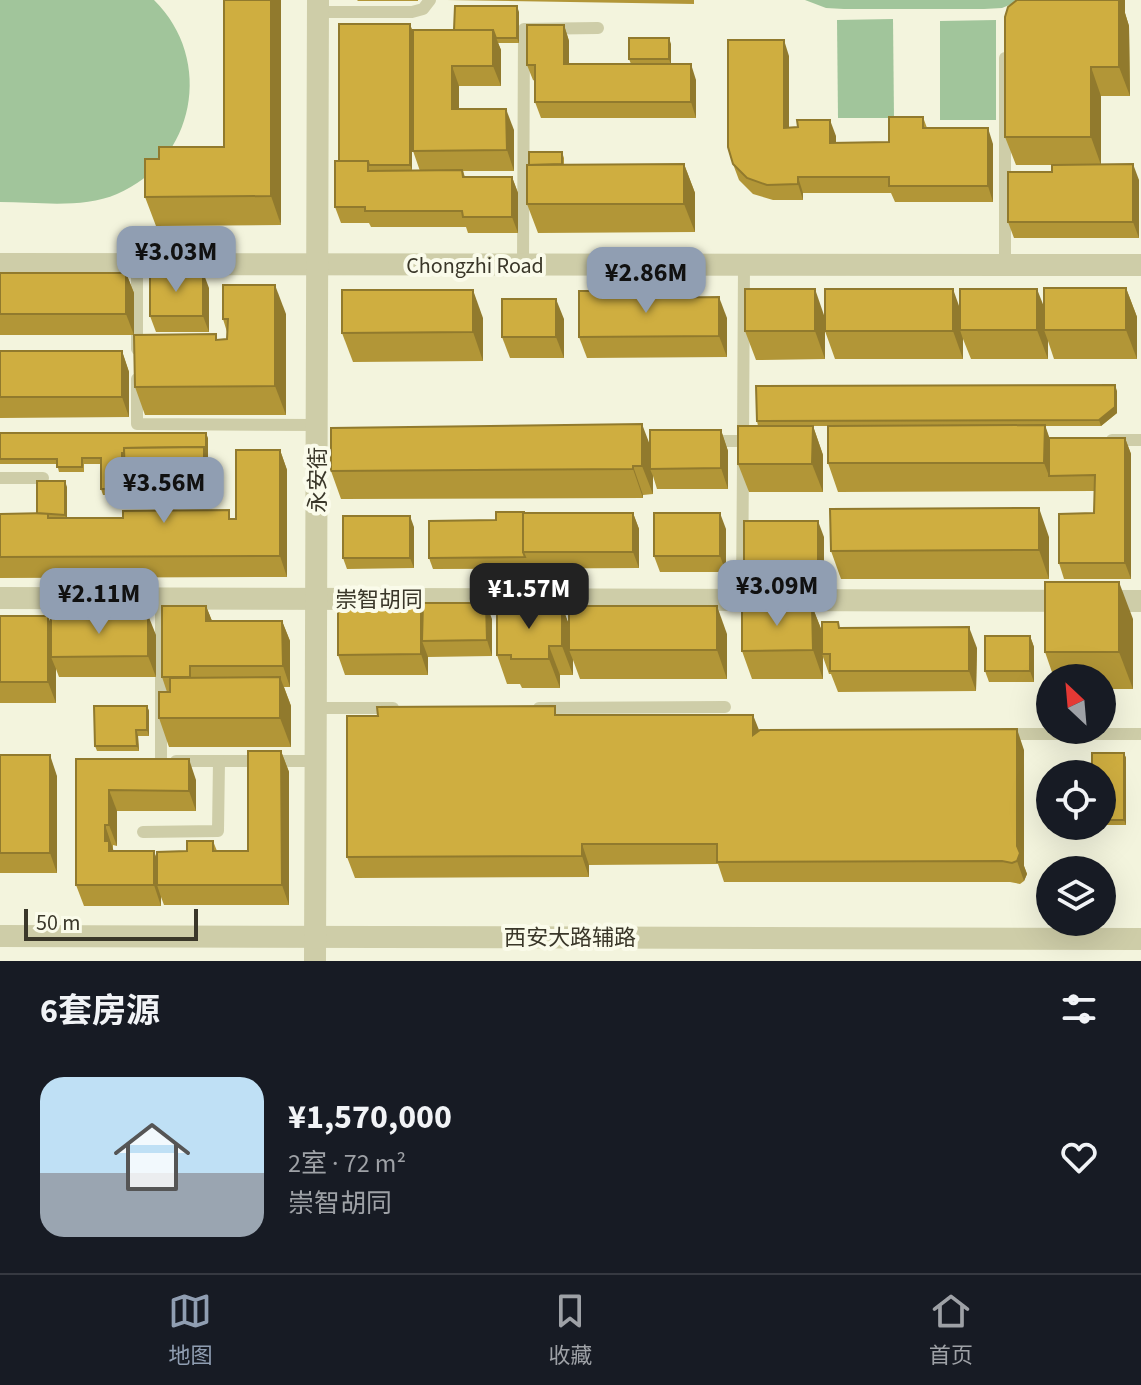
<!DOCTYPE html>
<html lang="zh">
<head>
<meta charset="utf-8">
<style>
	:root { --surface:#171b24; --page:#20242c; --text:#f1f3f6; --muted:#9ea1a6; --line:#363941; --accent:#909eb2 }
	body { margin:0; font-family:"Source Sans 3","Noto Sans SC",sans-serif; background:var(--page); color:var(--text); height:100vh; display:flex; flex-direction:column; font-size:30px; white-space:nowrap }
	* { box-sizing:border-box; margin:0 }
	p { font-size:26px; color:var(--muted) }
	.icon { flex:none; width:44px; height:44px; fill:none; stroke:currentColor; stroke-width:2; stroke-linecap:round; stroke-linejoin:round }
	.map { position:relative; height:961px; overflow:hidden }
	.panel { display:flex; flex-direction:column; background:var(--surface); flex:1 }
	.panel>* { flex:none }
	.needle { width:52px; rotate:334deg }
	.fabs { position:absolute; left:1036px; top:664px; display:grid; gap:16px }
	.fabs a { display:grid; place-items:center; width:80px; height:80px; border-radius:50%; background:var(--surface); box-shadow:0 8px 32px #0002; font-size:40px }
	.scale { position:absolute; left:24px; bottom:20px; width:174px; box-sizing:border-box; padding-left:8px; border:4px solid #3a3729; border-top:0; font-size:22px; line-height:28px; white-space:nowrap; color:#3a3729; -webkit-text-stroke:6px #fafbea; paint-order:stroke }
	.price { position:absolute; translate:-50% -68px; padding:0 18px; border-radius:16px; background:var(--accent); color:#111; font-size:26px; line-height:52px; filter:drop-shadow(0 2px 4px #0008) }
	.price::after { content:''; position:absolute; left:50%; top:48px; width:24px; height:18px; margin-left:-12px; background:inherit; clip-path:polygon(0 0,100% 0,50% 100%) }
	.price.active { background:#222; color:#fff }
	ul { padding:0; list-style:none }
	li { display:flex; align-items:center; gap:24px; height:200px; padding:0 40px }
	li span { display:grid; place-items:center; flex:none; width:224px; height:160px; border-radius:24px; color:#555 }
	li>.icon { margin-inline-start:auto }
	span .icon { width:96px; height:96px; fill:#fffc; stroke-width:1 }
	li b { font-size:34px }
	h2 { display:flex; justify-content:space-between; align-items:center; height:96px; padding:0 40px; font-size:34px }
	.tab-bar { display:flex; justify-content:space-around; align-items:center; height:112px; border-top:2px solid var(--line); background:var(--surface); font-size:22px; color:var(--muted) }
	.tab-bar a { display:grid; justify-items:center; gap:4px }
	.tab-bar .active { color:var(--accent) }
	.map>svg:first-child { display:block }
	.green { fill:#a1c59b }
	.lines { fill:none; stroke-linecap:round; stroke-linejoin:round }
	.service { stroke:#cecda8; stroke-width:12 }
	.minor { stroke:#cecda8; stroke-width:22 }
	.tertiary { stroke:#cecda8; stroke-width:22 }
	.wall { fill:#b29637 }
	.shaded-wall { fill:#917a2d }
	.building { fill:#cfae40; stroke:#917a2d; stroke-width:2 }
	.labels { text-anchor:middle; stroke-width:8; stroke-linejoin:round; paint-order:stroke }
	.street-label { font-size:22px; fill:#3a3729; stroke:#fafbea }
</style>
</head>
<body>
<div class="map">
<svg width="1141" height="961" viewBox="0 0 1141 961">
	<rect width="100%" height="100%" fill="#f3f4dd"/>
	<g class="green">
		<path d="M 0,0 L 154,0 C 215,60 195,161 117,194 C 82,209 37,202 0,202 Z"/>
		<polygon points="805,0 1022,0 1002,8 984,9 844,9 826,8"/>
		<polygon points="893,19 894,118 838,118 837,20"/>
		<polygon points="996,20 996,120 940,120 940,21"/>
	</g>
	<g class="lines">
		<g class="service">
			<polyline points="318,12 412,12 423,9 430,0"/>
			<polyline points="137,264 137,349"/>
			<polyline points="523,265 524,29 598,28"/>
			<polyline points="1005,265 1005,58"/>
			<polyline points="137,379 137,424 317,425"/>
			<polyline points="1112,440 1141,440"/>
			<polyline points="712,441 753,441"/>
			<polyline points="743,442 744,265"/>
			<polyline points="0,478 43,478"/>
			<polyline points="742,600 743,460"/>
			<polyline points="316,708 393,708"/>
			<polyline points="539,708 725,707"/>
			<polyline points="1004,734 1141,734"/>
			<polyline points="161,761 161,599"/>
			<polyline points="176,761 316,761"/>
			<polyline points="143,832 218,831 219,761"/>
		</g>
		<polyline class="minor" points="0,598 1141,601"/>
		<g class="tertiary">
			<polyline points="0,264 1141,265"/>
			<polyline points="0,936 1141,939"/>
			<polyline points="315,961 318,0"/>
		</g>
	</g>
	<g class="wall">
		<polygon points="224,0 281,225 156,226 145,197 224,147"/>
		<polygon points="357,0 418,0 418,1 358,1"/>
		<polygon points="447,0 694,0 694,4"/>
		<polygon points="519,12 519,43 498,43 501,50 501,86 459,86 459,109 514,130 514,171 463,171 465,177 512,177 518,193 518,233 468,233 466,227 371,227 369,223 341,223 335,207 339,161 410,24 412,30 412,170 420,171 413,151 454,30"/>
		<polygon points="1125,13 1129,26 1130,96 1101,96 1101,164 1139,180 1139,238 1014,238 1008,222 1052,172 1052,165 1016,165 1005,137"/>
		<polygon points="564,25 569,41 569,64 631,64 629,59 671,44 671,64 696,80 696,118 541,118 535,102 535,81 533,80 527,65"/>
		<polygon points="789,56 789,127 836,136 836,143 889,142 923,117 927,128 993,144 993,202 895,202 891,193 803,193 803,200 773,200 753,194 739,180 733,164"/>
		<polygon points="562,152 564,158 564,164 684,164 695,193 695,232 538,233 527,204"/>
		<polygon points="0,273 126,273 134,293 134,335 0,335"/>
		<polygon points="209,288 209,332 156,332 150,316"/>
		<polygon points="1126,288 1137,317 1137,359 1054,359 1048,341 1048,359 971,359 963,339 963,359 835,359 825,331 825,359 756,360 745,331 960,308 1044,307"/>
		<polygon points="644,298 727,318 727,357 587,358 579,337"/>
		<polygon points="286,314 286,415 145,415 135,387 216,334 217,339 227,339 227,332 223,319"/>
		<polygon points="483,318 483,361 353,362 342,333"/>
		<polygon points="564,319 564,358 510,358 502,337"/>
		<polygon points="0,351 122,351 129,372 129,417 0,418"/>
		<polygon points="1117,391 1117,413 1101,426 1045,426 1049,438 1125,438 1131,454 1131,579 1064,579 1059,563 1094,513 1095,491 838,492 828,463 828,426 813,426 823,455 823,492 749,492 738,464 758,426 757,421"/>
		<polygon points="721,430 728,451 728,489 657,489 653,476 653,494 643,495 643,498 341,499 331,471 650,446"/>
		<polygon points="0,433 208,438 208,496 129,497 125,486 124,459 124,495 103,495 101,489 101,464 84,464 84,472 59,472 57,464 0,464"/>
		<polygon points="280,450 287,470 287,577 0,578 0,514 37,513 67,487 67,518 236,519"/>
		<polygon points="525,513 633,513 639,529 639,568 433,569 429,558"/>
		<polygon points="414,527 414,568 347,569 343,558"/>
		<polygon points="726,529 726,572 660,572 654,556"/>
		<polygon points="824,537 824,580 749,580 744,564"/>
		<polygon points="1049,537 1049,579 841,579 831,551"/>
		<polygon points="206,606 212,621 282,621 290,641 290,687 284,687 291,706 291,747 169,747 159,718 167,692 162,677"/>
		<polygon points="562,606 569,626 727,634 727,679 580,679 573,660 573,675 560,675 560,688 522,688 520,684 507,684 497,655"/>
		<polygon points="812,606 822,631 840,628 977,648 976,691 838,692 831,674 829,674 823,657 823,679 752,679 742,651"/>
		<polygon points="421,608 423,613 492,619 492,656 428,657 428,675 345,675 338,655"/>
		<polygon points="0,616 51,624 156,635 156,677 59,677 56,669 56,703 0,703"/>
		<polygon points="1133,619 1133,689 1102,689 1102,678 1054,678 1045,652"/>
		<polygon points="1030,636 1034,647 1034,682 989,682 985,671"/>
		<polygon points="147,706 149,711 149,736 138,736 139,751 97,751 95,746"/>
		<polygon points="558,715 1024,750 1024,866 1027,874 1024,881 1020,884 1010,882 724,882 718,864 589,865 589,877 355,878 347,857"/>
		<polygon points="281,751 289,772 289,905 164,905 161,897 161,906 84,906 76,885 76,759 196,780 196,811 117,811 117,846 113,845 113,851 154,851 157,860 187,851 213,841 217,851 248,851"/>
		<polygon points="1124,753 1126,758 1126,825 1102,825 1102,774"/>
		<polygon points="0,755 57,776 57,873 0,873"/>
	</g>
	<g class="shaded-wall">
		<polygon points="271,0 281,0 281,225 271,196"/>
		<polygon points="1119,0 1125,0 1125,13 1129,26 1130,96 1119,67"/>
		<polygon points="517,6 519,12 519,43 517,38"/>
		<polygon points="410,24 412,30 412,170 410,165"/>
		<polygon points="564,25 569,41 569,80 564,64"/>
		<polygon points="493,30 501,50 501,86 493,66"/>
		<polygon points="669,38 671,44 671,65 669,59"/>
		<polygon points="784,40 789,56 789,144 784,128"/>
		<polygon points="691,64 696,80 696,118 691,102"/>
		<polygon points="452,66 459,86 459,130 452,109"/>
		<polygon points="1091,67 1101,96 1101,165 1091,137"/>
		<polygon points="506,109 514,130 514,171 507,150"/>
		<polygon points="830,120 836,136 836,159 830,143"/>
		<polygon points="988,128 993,144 993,202 988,186"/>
		<polygon points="684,164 695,193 695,232 684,204"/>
		<polygon points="1133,164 1139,180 1139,238 1133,222"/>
		<polygon points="512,177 518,193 518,233 512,217"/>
		<polygon points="798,177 803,193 803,200 798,184"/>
		<polygon points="203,272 209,288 209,332 203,316"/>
		<polygon points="126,273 134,293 134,335 126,314"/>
		<polygon points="275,285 286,314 286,415 275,386"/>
		<polygon points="1126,288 1137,317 1137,359 1126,330"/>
		<polygon points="815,289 825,318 825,359 815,331"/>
		<polygon points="953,289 963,317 960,330 963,339 963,359 953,331"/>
		<polygon points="1037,289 1048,317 1044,330 1048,341 1048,359 1037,330"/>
		<polygon points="473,290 483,318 483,361 473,332"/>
		<polygon points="719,297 727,318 727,357 719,336"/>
		<polygon points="556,299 564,319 564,358 556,337"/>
		<polygon points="122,351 129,372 129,417 122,397"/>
		<polygon points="1115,385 1117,391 1117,413 1101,426 1099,420"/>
		<polygon points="642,424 653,453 650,469 653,476 653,494 642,466"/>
		<polygon points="1045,425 1055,454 1049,476 1044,463"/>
		<polygon points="813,426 823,455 823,492 812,464"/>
		<polygon points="721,430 728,451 728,489 721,468"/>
		<polygon points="206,433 208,438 208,496 204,485 204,447"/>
		<polygon points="1125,438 1131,454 1131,579 1125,563"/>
		<polygon points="280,450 287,470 287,577 280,556"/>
		<polygon points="122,453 124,459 124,495 122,489"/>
		<polygon points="633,466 643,495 643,498 633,469"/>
		<polygon points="65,481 67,487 67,520 65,515"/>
		<polygon points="1039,508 1049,537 1049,579 1039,550"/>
		<polygon points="633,513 639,529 639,568 633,552"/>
		<polygon points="720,513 726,529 726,572 720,556"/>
		<polygon points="410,516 414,527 414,568 410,558"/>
		<polygon points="818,521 824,537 824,580 818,564"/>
		<polygon points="1119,582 1133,619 1133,689 1119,652"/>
		<polygon points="486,603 492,619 492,656 487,640"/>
		<polygon points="206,606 214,626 206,621"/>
		<polygon points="562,606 573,635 569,650 573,660 573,675 562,646"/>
		<polygon points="717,606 727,634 727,679 717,650"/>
		<polygon points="812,606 823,634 822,654 823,657 823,679 813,650"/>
		<polygon points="421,608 428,629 422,641 428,657 428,675 421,654"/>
		<polygon points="148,615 156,635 156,677 148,656"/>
		<polygon points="48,616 56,636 51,657 56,669 56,703 48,682"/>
		<polygon points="282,621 290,641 290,687 283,666"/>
		<polygon points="969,627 977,648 976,691 969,671"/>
		<polygon points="1030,636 1034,647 1034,682 1030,671"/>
		<polygon points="549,646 560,675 560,688 549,659"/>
		<polygon points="280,677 291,706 291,747 280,718"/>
		<polygon points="147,706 149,711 149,736 147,730"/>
		<polygon points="753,715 761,735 753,735"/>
		<polygon points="1017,729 1024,750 1024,866 1027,874 1024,881 1017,861"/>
		<polygon points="136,730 138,736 139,751 137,746"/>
		<polygon points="281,751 289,772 289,905 282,885"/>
		<polygon points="1124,753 1126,758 1126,825 1124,820"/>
		<polygon points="50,755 57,776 57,873 50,853"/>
		<polygon points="189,759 196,780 196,811 189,791"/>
		<polygon points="109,790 117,811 117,846 109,825"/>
		<polygon points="105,825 117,861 117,872 105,841"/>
		<polygon points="582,844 589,865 589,877 582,856"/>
		<polygon points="154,851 161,872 157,885 161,897 161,906 154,885"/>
	</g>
	<g class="building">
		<polygon points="224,0 271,0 271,196 145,197 145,159 159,159 159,147 224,147"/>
		<polygon points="1017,0 1119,0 1119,67 1091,67 1091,137 1005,137 1005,17 1008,7"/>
		<polygon points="455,6 517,6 517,38 496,38 493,30 454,30"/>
		<polygon points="339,24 410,24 410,165 369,165 368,161 339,161"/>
		<polygon points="527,25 564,25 564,64 691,64 691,102 535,102 535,65 527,65"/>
		<polygon points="413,30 493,30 493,66 452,66 452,109 506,109 507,150 413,151"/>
		<rect x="629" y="38" width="40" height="21"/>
		<polygon points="728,40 784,40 784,128 798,127 797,120 830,120 830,143 889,142 889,117 923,117 923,128 988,128 988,186 889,186 889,177 798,177 798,184 767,185 747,178 733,164 728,147"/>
		<polygon points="529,152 562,152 562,164 529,165"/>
		<polygon points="335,161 368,161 368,171 462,170 463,177 512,177 512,217 463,217 462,211 365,211 365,207 335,207"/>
		<polygon points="684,164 684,204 527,204 527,165"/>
		<polygon points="1133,164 1133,222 1008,222 1008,172 1052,172 1052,165"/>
		<rect x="150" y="272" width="53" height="44"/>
		<rect x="0" y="273" width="126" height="41"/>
		<polygon points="223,285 275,285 275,386 135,387 134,335 216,334 216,340 227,339 228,319 223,319"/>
		<rect x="1044" y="288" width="82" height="42"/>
		<rect x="745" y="289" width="70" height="42"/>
		<rect x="825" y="289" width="128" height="42"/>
		<rect x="960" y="289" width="77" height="41"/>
		<polygon points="342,290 473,290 473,332 342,333"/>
		<polygon points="579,291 642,291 642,298 719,297 719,336 579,337"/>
		<rect x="502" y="299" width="54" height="38"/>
		<rect x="0" y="351" width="122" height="46"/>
		<polygon points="1115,385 1115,407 1099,420 757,421 756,386"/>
		<polygon points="642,424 642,466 633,466 633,469 331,471 331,428"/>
		<polygon points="1045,425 1044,463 828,463 828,426"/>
		<polygon points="738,426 813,426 812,464 738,464"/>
		<polygon points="650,430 721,430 721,468 650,469"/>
		<polygon points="0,433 206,433 206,453 204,447 124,448 124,453 122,453 122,489 101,489 101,458 82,458 82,467 57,467 57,459 0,459"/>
		<polygon points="1049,438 1125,438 1125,563 1059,563 1059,514 1094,513 1095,475 1049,476"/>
		<polygon points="204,447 204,485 125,486 124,448"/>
		<polygon points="236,450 280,450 280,556 0,557 0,514 48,513 48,518 123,518 123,511 229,510 229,519 236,519"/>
		<polygon points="37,481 65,481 65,515 37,513"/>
		<polygon points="1039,508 1039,550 831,551 830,509"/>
		<polygon points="496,512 524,512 524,513 523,513 523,552 525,557 429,558 429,521 496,520"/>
		<rect x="523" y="513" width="110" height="39"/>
		<rect x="654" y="513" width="66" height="43"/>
		<rect x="343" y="516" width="67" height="42"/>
		<rect x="744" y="521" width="74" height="43"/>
		<rect x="1045" y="582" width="74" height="70"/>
		<polygon points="423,603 486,603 487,640 422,641"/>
		<polygon points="162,606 206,606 206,621 282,621 283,666 190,666 190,677 162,677"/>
		<polygon points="497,606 562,606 562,646 549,646 549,659 511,659 511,655 497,655"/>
		<rect x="569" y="606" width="148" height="44"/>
		<polygon points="742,606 812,606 813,650 742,651"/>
		<polygon points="338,608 421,608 421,654 338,655"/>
		<polygon points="51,615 148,615 148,656 51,657"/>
		<rect x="0" y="616" width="48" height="66"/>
		<polygon points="822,622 838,622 839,628 969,627 969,671 830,671 830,654 822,654"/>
		<rect x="985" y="636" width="45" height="35"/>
		<polygon points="280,677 280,718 159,718 159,692 170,692 170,678"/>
		<polygon points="94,706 147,706 147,730 136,730 137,746 95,746"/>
		<polygon points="555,706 555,715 753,715 753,735 760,730 1017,729 1017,846 1020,853 1017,861 1012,863 1002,861 717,862 717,844 582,844 582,856 347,857 347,716 378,716 377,707"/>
		<polygon points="248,751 281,751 282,885 157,885 157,852 187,851 187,841 213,841 213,851 248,851"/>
		<polygon points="1092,753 1124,753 1124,820 1102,820 1102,774 1092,774"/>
		<rect x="0" y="755" width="50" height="98"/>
		<polygon points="76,759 189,759 189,791 109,790 109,825 105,825 105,841 109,841 109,851 154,851 154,885 76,885"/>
	</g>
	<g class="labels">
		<g class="street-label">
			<text x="475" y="273">Chongzhi Road</text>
			<text transform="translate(317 480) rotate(-90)" y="8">永安街</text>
			<text x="379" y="607">崇智胡同</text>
			<text x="570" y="945">西安大路辅路</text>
		</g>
	</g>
</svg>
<div class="fabs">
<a><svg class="needle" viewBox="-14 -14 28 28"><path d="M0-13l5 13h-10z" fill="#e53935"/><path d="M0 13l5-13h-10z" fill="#9ea1a6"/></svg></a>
<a><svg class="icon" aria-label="locate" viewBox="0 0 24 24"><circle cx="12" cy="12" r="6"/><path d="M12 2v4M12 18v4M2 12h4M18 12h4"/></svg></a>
<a><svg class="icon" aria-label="layers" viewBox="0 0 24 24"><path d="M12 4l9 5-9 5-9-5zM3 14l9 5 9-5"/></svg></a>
</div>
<div class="scale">50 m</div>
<b class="price" style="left:176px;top:294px">¥3.03M</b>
<b class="price" style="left:646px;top:315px">¥2.86M</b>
<b class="price" style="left:164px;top:525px">¥3.56M</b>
<b class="price" style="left:777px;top:628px">¥3.09M</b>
<b class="price active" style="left:529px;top:631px">¥1.57M</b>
<b class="price" style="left:99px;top:636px">¥2.11M</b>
</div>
<section class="panel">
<h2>6套房源<svg class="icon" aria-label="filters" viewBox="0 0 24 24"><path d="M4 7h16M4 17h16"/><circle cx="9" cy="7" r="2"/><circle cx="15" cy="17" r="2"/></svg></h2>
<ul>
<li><span style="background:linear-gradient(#bfe0f5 60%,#9aa5b1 0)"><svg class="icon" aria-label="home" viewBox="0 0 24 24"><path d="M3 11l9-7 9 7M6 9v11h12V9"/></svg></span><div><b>¥1,570,000</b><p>2室 · 72 m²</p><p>崇智胡同</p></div><svg class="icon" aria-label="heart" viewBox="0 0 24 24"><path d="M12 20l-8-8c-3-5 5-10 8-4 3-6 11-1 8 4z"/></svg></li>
</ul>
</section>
<nav class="tab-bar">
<a class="active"><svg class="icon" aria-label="map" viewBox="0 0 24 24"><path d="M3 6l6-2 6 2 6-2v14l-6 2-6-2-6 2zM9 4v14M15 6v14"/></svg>地图</a>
<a><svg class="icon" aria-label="saved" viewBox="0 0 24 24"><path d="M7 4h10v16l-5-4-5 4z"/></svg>收藏</a>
<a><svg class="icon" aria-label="home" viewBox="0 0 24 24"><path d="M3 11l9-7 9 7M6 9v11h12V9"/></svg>首页</a>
</nav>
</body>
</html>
